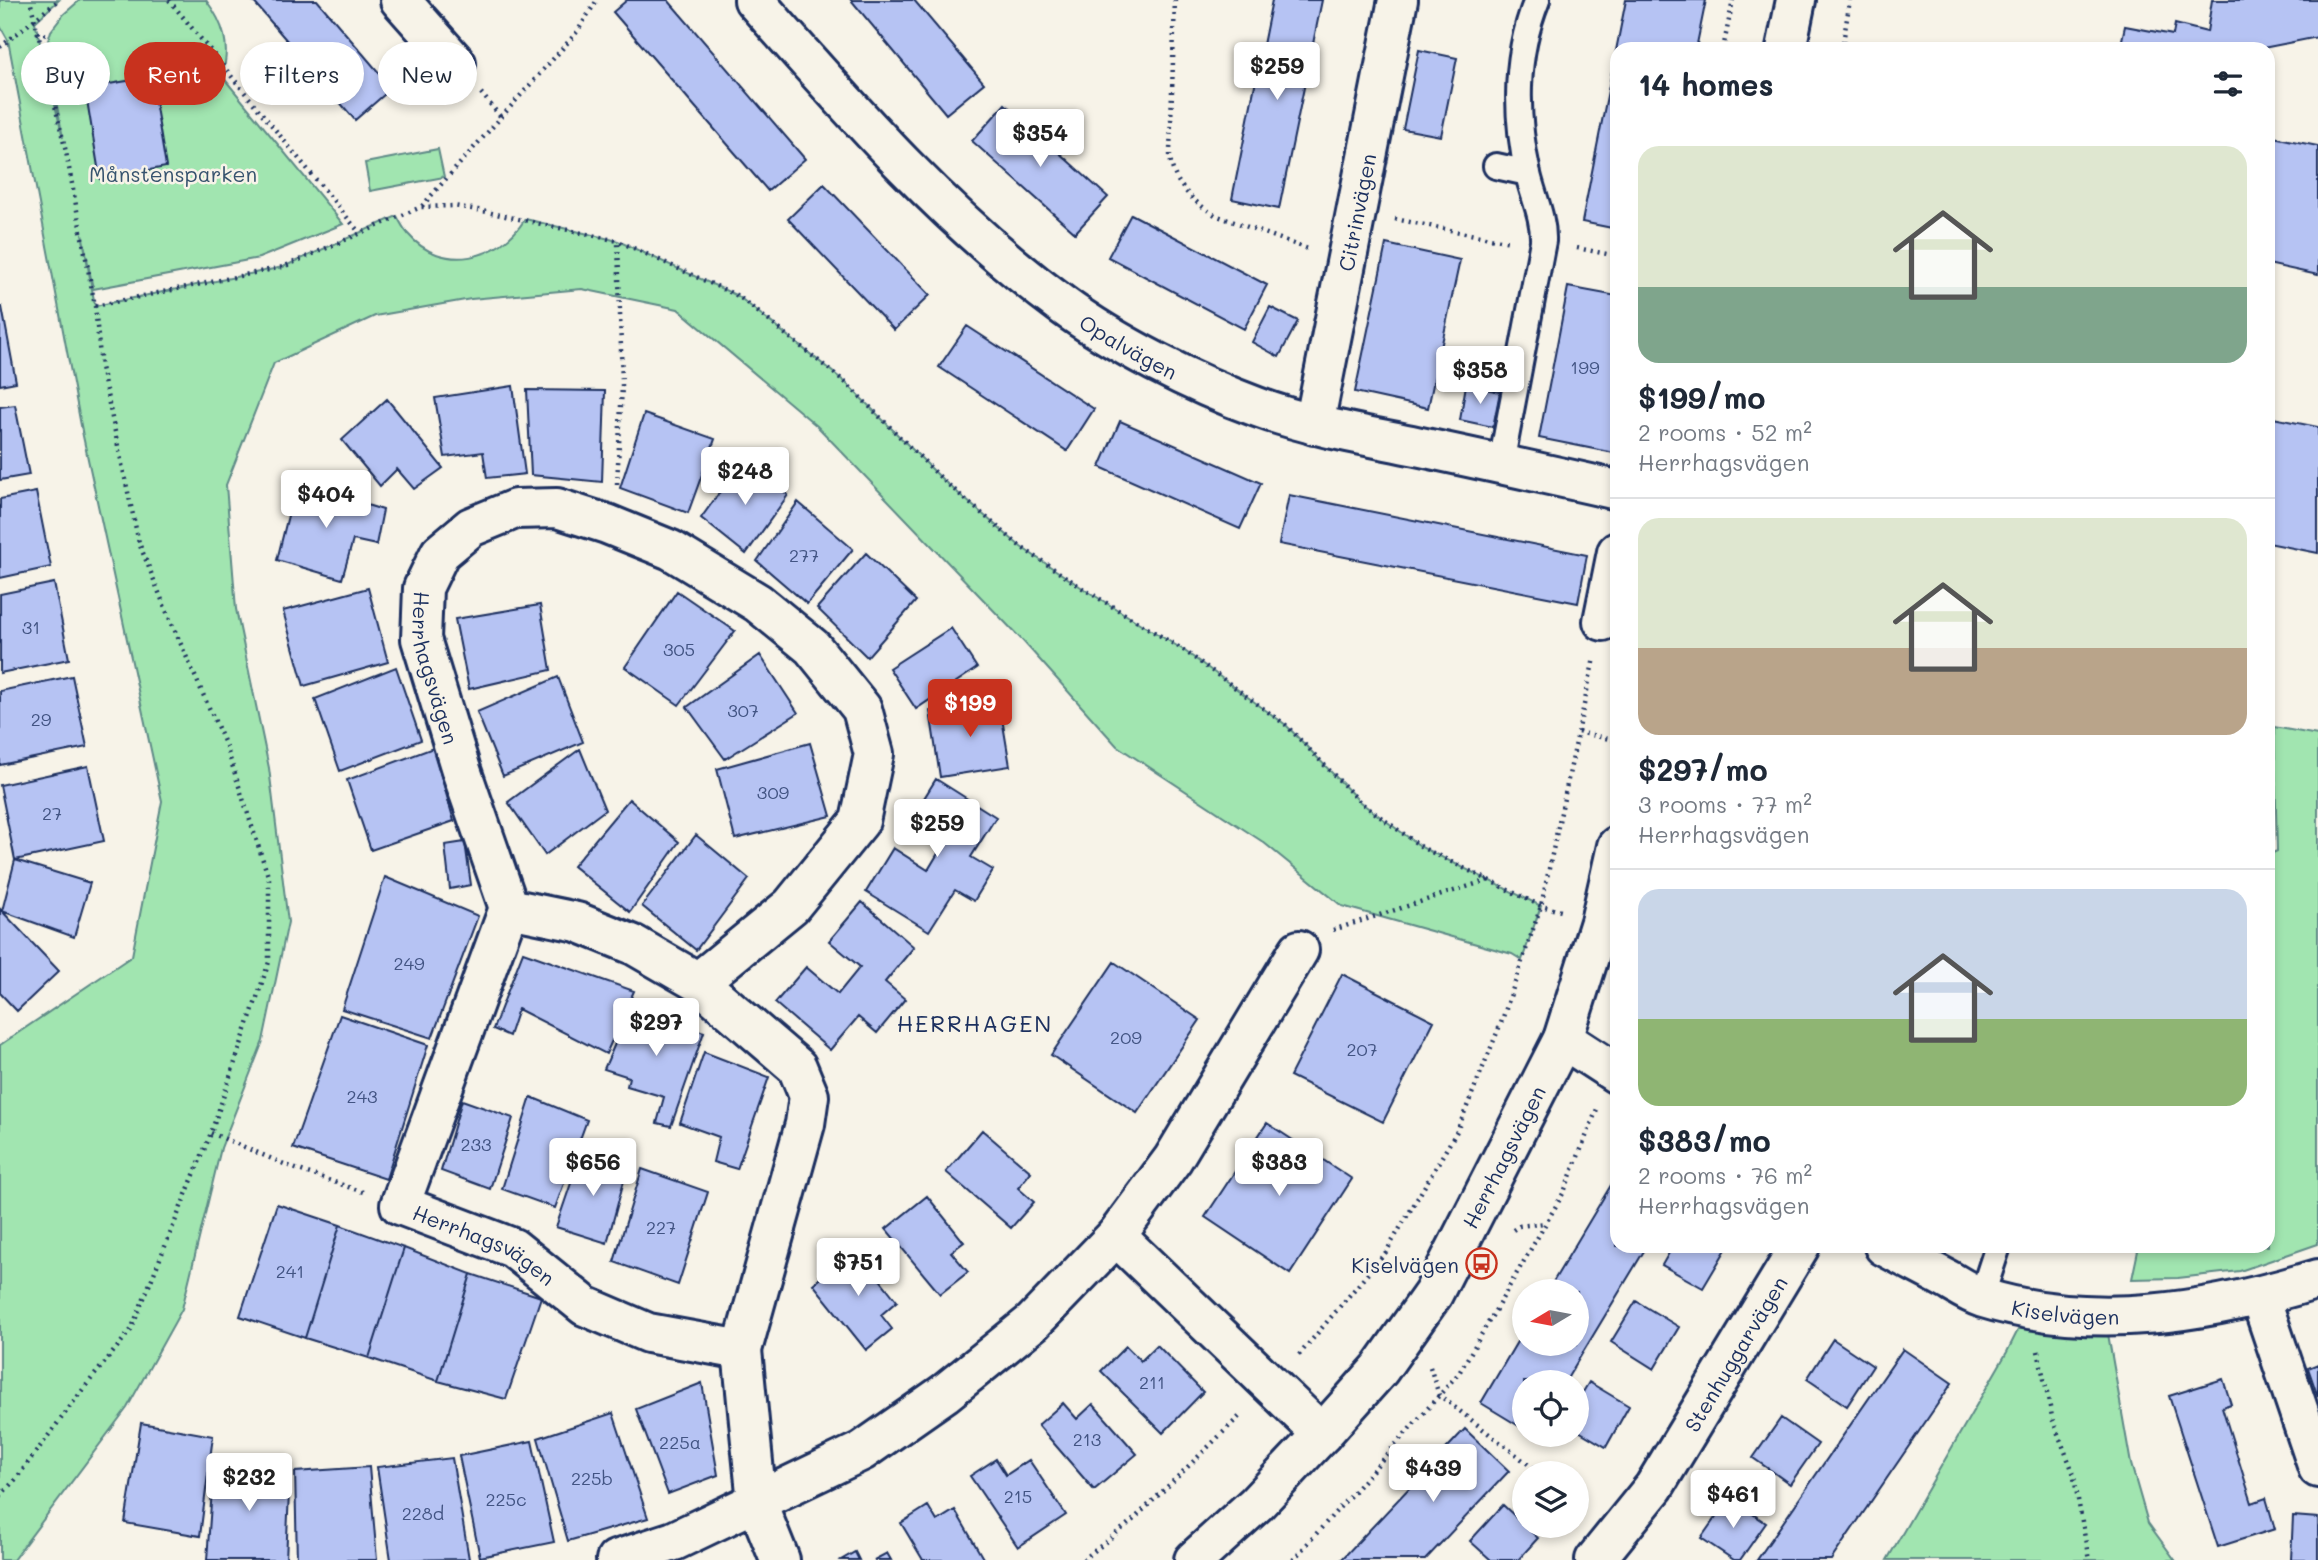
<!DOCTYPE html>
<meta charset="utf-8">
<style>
:root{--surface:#fff;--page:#f2f2f3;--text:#1f2937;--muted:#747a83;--line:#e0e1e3;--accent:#c8321e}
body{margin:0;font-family:Mali,sans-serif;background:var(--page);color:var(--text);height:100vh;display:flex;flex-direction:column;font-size:26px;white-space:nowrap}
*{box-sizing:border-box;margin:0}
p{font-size:23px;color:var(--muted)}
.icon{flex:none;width:38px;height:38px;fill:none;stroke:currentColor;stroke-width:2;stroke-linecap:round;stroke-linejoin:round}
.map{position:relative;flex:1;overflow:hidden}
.side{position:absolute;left:1610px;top:42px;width:665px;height:1211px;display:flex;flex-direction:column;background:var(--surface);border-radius:21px;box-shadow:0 4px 10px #0003}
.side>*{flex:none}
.banner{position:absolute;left:21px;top:42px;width:665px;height:63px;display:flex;gap:14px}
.needle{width:46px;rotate:260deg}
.tools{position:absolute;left:1512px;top:1279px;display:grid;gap:14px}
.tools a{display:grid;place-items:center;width:77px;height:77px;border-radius:50%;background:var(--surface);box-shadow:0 4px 10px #0003;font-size:35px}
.price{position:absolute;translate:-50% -60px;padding:0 16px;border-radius:7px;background:#fff;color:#222;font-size:23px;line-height:46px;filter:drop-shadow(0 2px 4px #0008)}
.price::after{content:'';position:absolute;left:50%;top:42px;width:21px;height:16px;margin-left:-10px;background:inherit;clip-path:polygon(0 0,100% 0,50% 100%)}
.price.selected{background:var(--accent);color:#fff}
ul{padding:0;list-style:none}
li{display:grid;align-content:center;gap:14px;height:371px;padding:0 28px}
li+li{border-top:2px solid var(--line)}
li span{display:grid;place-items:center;height:217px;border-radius:21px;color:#555}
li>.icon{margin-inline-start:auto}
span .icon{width:126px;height:126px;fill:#fffc;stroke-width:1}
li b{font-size:30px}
h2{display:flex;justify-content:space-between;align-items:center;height:84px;padding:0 28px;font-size:30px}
.tag{padding:0 24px;border-radius:32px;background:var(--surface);box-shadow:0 4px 10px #0003;font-size:24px;line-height:63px}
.tag.selected{background:var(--accent);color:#fff}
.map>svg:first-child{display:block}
.green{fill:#a1e5b0;stroke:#5e8a87;stroke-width:2}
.building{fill:#b6c3f3;stroke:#1b2f5e;stroke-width:2}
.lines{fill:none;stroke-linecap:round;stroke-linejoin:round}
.lane-casing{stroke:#1b2f5e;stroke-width:30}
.street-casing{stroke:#1b2f5e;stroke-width:44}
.path{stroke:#1b2f5e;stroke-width:4.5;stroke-dasharray:2 5;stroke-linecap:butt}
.lane{stroke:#f7f3e8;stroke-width:24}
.street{stroke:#f7f3e8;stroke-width:38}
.labels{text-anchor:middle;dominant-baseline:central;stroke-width:5;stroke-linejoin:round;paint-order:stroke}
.number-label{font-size:18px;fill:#425483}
.park-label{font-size:21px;fill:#36536e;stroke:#f7f3e8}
.street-label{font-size:21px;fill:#1b2f5e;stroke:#f7f3e8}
.poi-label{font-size:21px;fill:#1b2f5e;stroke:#f7f3e8;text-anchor:end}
.neighbourhood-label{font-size:23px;letter-spacing:2px;fill:#1b2f5e;stroke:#f7f3e8}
</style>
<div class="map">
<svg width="2318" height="1560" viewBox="0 0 2318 1560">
<rect width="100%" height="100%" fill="#f7f3e8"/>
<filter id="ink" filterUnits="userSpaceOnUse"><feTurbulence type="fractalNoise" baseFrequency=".0143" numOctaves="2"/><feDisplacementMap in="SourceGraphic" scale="14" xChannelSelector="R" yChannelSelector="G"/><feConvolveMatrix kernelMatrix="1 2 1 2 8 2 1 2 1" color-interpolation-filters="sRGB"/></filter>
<g filter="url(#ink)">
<path class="green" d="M0,0H59L35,22L63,138L46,47L51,31L64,14L80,0H206C224,24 231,46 222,76L343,224L259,258L93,289L82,233L95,306L283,267L397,216C400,222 404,229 408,234C442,274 500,260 525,219L618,241L738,296L845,382L944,481L1021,547L1087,591L1182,649L1286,725L1360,802L1423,848L1541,906L1522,960L1512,954L1342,906L1263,842L1117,746L1022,640L817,426L678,309L582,289L471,299L375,316L274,363L226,485L236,609L269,768L288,922L263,1041L221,1148L182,1309L127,1408L13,1560H0V1045L132,956L162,801L83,436L8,40L0,26Z
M438,149L444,177L370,191L365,163Z
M2274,727L2318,735V1244L2240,1271L2178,1278L2132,1279L2139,1246H2268V855L2277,851Z
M2029,1308L2105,1317L2131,1464L2148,1523L2175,1560H1887L2007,1352Z"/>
<path class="building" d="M252,0H317L392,88L355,120Z
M627,0H668L805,159L768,191L613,12Z
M851,0H914L984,83L946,114Z
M1272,0H1322L1279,209L1232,199Z
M1626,0H1706L1696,49H1617V229L1582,222Z
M2212,0H2318V37L2258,49H2120L2125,26L2173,35L2175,24L2207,32Z
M1419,50L1457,58L1441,136L1403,129Z
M151,77L166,167L100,179L85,88Z
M1005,104L1108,197L1075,233L972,141Z
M2268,136L2318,146V275L2268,264Z
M824,184L930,295L894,330L788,219Z
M1131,214L1267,285L1244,329L1108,257Z
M1386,244L1460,260L1428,408L1355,392Z
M1568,287L1617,296V438L1614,453L1539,438Z
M2,307L16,382L0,385V308Z
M1270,307L1298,321L1279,357L1252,342Z
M967,326L1094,409L1067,451L939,367Z
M1466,385L1500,392L1493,427L1460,420Z
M513,386L525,474L487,478L483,452L445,457L435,398Z
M527,390L605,391L602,482L531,475Z
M387,399L443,468L414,489L397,469L380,486L342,440Z
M15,405L29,475L0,480V407Z
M644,414L715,439L688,513L620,488Z
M2268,417L2318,427V553L2268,543Z
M1120,421L1261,483L1240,529L1100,467Z
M743,460L788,495L746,554L701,518Z
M296,483L383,510L376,545L353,540L342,579L277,560Z
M36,492L51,567L0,578V499Z
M1289,495L1587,555L1578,603L1279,544Z
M798,502L853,549L807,604L757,561Z
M866,553L916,601L867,657L817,608Z
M54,583L69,659L0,673V594Z
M368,588L388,662L304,686L283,611Z
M677,591L735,631L679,705L625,667Z
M540,605L551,670L469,689L455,619Z
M951,628L977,668L916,709L889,668Z
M760,655L798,713L725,759L687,707Z
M396,667L421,740L340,771L315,699Z
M72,676L87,747L0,765V691Z
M558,677L583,742L503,776L477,712Z
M999,700L1010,766L940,777L930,711Z
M810,743L831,816L735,839L717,769Z
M433,748L454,821L371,850L347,780Z
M580,749L605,810L545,855L508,802Z
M88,766L104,841L15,860L0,785Z
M936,779L996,817L971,857L993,870L974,901L955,890L929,931L866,892L893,848L928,870L943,845L908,824Z
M629,799L679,842L630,912L573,866Z
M696,835L749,879L696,950L642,906Z
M465,842L471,885L450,889L445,845Z
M15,860L90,883L74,937L2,911Z
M385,877L478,916L432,1038L342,1009Z
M862,902L914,947L885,982L905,999L877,1033L858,1017L830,1050L775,1003L806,967L838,994L860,967L829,941Z
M0,909L59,971L17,1011L0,993Z
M523,952L634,991L606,1054L518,1009L509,1036L493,1029Z
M1114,962L1200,1020L1137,1113L1051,1055Z
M1342,974L1434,1021L1383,1122L1290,1076Z
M630,1009L704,1032L671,1126L657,1123L664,1097L627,1086L629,1077L604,1069Z
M340,1015L428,1045L386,1179L293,1148Z
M704,1052L769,1077L737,1169L713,1162L719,1137L680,1123Z
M531,1097L587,1120L555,1208L502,1189Z
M462,1100L513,1118L490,1189L441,1171Z
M1267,1123L1352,1179L1290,1274L1205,1217Z
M982,1130L1031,1172L1018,1188L1034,1202L1011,1228L946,1172Z
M581,1154L628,1166L607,1243L556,1227Z
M642,1169L708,1192L678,1285L614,1262Z
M1617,1175V1246H1647L1565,1382H1524V1429L1481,1403L1524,1330V1344H1577V1292H1547Z
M927,1196L964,1242L951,1252L968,1272L940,1294L886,1229Z
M277,1204L340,1225L305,1338L240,1316Z
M340,1225L404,1248L369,1358L305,1338Z
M1673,1246H1728L1703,1288L1662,1265Z
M404,1248L471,1274L438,1381L369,1358Z
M856,1249L897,1301L881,1315L892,1329L866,1350L813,1284Z
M471,1274L541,1297L506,1399L438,1381Z
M1636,1301L1679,1327L1654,1369L1611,1342Z
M1833,1339L1873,1366L1847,1406L1807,1379Z
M1157,1345L1203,1392L1163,1433L1101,1371L1126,1346L1141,1361Z
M1903,1349L1952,1383L1831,1560H1757Z
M2318,1364V1397L2308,1368Z
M2223,1379L2231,1404L2222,1407L2252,1503L2266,1498L2275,1529L2218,1547L2169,1396Z
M1589,1382L1629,1406L1606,1447L1577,1430V1402Z
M702,1383L718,1475L668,1494L636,1409Z
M1063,1403L1077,1419L1093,1404L1137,1454L1094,1490L1038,1425Z
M613,1413L648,1518L568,1541L538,1438Z
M1781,1418L1818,1444L1790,1484L1753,1458Z
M141,1423L213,1436L200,1536L125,1523Z
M1465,1429L1509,1471L1425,1560H1341Z
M532,1441L554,1542L480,1557L459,1456Z
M452,1458L469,1559L391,1560L377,1467Z
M996,1459L1006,1475L1029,1460L1066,1515L1018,1547L970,1476Z
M214,1461L290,1469L286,1560H207Z
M369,1467L377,1560H297L295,1472Z
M1729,1498L1766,1523L1740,1560H1734L1701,1538Z
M1503,1505L1538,1538L1518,1560H1491L1470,1541Z
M928,1506L937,1521L955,1510L984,1560H923L901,1523Z
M2293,1516L2318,1518V1560H2291Z
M855,1552L859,1560H841Z
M887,1553L891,1560H874Z"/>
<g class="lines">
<defs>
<path id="lane" d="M1496,166L1528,173
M1501,464L1543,241C1544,218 1533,196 1528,174C1515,115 1514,57 1537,0
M1981,1298L1998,1246"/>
<g id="street">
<path d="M400,0L456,63"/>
<path id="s1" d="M754,0C849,108 944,218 1061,304C1115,344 1194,384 1257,407C1308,426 1363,435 1416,446C1483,460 1550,475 1617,490"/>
<path d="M1786,49L1796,0"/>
<path id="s2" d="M1314,425L1398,0"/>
<path d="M1603,621L1617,552"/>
<path id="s3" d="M509,908L400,1205L513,1248L585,1306L648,1333L742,1350"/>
<path id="s4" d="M698,982L791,906L860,821L874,754L862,709L812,647L758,603L671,550L607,524L557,508L515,509L471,527L440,553L423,588L421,639L461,770L509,908L577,922L634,945L698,982L797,1067L809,1096L805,1124L742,1350L757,1503L780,1560"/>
<path d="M1563,1039L1617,1074"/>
<path d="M1116,1236L1322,1434"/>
<path id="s5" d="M1884,1246C1906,1258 1928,1269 1950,1281C1960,1287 1971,1294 1983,1298C2093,1332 2211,1312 2318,1279"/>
<path d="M2260,1297L2318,1468"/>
<path d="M616,1560L674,1541L862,1451L945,1393L1033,1322L1116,1236L1173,1159L1299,950"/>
<path id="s6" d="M1194,1560L1256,1504L1322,1434L1380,1369L1433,1294L1563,1039L1600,922L1617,846"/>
<path id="s7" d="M1595,1560L1654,1487L1800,1246"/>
</g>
</defs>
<use href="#lane" class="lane-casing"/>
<use href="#street" class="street-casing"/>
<path class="path" d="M169,0L359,232
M1175,0L1170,152C1170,181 1192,201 1215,215L1308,249
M37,33L49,35
M0,47L59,0
M1723,49L1733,0
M1842,49L1850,0
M481,93L500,116
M422,206L577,32L597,0
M1395,219L1510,242
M1577,248L1617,256
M95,306L283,267L421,207L454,206L478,210L618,241L738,296L845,382L944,481L1021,547L1087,591L1182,649L1286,725L1360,802L1423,848L1541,906L1561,911
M617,484L622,386L618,241
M1578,732L1614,740
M1333,930L1488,880
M211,1133L296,1169L363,1192
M1513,1230L1519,1226L1545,1223
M2038,1351L2053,1421L2073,1472L2089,1560
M1299,1355L1386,1252L1457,1131L1501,1023L1541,906L1594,658
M1430,1367L1439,1395L1541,1474
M0,1496L15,1480L84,1388L131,1330L211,1133L269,962V879L226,746L168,615L139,543L101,367L95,306L66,152L30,0
M1577,1501L1586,1508
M1083,1560L1133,1520L1242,1414
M1293,1560L1459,1373L1564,1192L1597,1109"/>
<use href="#lane" class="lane"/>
<use href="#street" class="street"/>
</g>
</g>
<defs>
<symbol id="bus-ring" viewBox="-11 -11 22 22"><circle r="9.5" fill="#f7f3e8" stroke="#c8321e" stroke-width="1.5"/><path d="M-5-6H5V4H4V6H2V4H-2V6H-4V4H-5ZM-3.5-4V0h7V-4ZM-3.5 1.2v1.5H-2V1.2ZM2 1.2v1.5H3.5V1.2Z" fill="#c8321e"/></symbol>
</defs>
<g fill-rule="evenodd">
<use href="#bus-ring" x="1464" y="1246" width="35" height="35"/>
</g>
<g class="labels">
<g class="number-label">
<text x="1585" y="367">199</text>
<text x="804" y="555">277</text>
<text x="31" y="627">31</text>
<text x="679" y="649">305</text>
<text x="743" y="710">307</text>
<text x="41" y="719">29</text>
<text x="773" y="792">309</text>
<text x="52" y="813">27</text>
<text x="409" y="963">249</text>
<text x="1126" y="1037">209</text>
<text x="1362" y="1049">207</text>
<text x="362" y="1096">243</text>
<text x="476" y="1144">233</text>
<text x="661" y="1227">227</text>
<text x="290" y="1271">241</text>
<text x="1152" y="1382">211</text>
<text x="1087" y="1439">213</text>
<text x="680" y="1442">225a</text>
<text x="592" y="1478">225b</text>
<text x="1018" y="1496">215</text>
<text x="506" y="1499">225c</text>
<text x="423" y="1513">228d</text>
</g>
<g class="park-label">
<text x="173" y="173">Månstensparken</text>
</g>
<g class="street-label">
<text stroke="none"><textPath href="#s2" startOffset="217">Citrinvägen</textPath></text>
<text stroke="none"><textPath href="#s1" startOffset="513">Opalvägen</textPath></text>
<text stroke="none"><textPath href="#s4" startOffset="968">Herrhagsvägen</textPath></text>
<text stroke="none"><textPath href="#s6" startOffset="513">Herrhagsvägen</textPath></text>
<text stroke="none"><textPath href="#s3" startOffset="410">Herrhagsvägen</textPath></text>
<text stroke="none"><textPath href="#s5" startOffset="196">Kiselvägen</textPath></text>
<text stroke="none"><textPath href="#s7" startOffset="250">Stenhuggarvägen</textPath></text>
</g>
<g class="poi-label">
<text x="1459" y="1264">Kiselvägen</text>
</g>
<g class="neighbourhood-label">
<text x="975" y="1023">HERRHAGEN</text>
</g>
</g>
</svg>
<div class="tools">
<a><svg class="needle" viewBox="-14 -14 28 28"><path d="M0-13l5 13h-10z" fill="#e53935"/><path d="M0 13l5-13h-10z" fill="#747a83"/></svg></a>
<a><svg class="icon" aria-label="locate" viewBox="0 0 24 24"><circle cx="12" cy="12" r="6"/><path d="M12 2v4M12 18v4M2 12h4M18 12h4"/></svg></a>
<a><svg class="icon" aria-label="layers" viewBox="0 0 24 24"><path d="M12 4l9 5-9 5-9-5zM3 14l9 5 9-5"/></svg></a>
</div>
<b class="price" style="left:1277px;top:102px">$259</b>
<b class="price" style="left:1040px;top:169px">$354</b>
<b class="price" style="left:1480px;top:406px">$358</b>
<b class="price" style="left:745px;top:507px">$248</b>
<b class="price" style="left:326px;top:530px">$404</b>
<b class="price selected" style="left:970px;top:739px">$199</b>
<b class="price" style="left:937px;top:859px">$259</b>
<b class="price" style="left:656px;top:1058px">$297</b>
<b class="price" style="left:593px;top:1198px">$656</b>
<b class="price" style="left:1279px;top:1198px">$383</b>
<b class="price" style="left:858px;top:1298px">$751</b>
<b class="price" style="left:1433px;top:1504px">$439</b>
<b class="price" style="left:249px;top:1513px">$232</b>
<b class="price" style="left:1733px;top:1530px">$461</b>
<div class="banner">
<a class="tag">Buy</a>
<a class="tag selected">Rent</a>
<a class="tag">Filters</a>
<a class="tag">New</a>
</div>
<section class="side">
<h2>14 homes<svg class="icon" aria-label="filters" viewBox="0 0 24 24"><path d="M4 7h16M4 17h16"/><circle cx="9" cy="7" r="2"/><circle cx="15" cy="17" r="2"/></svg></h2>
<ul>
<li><span style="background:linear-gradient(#dfe7d0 65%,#7fa58c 0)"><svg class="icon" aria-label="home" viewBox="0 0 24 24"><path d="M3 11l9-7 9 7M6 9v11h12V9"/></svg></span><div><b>$199/mo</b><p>2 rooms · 52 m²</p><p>Herrhagsvägen</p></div></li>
<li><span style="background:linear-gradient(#dfe7d0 60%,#b9a48a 0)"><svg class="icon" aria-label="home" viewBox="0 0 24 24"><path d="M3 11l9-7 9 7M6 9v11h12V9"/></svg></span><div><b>$297/mo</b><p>3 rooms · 77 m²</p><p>Herrhagsvägen</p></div></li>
<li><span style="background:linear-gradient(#c9d6e8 60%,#8fb573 0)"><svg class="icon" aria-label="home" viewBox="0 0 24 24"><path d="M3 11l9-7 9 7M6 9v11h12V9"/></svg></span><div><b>$383/mo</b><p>2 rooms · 76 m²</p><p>Herrhagsvägen</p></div></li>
</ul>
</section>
</div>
